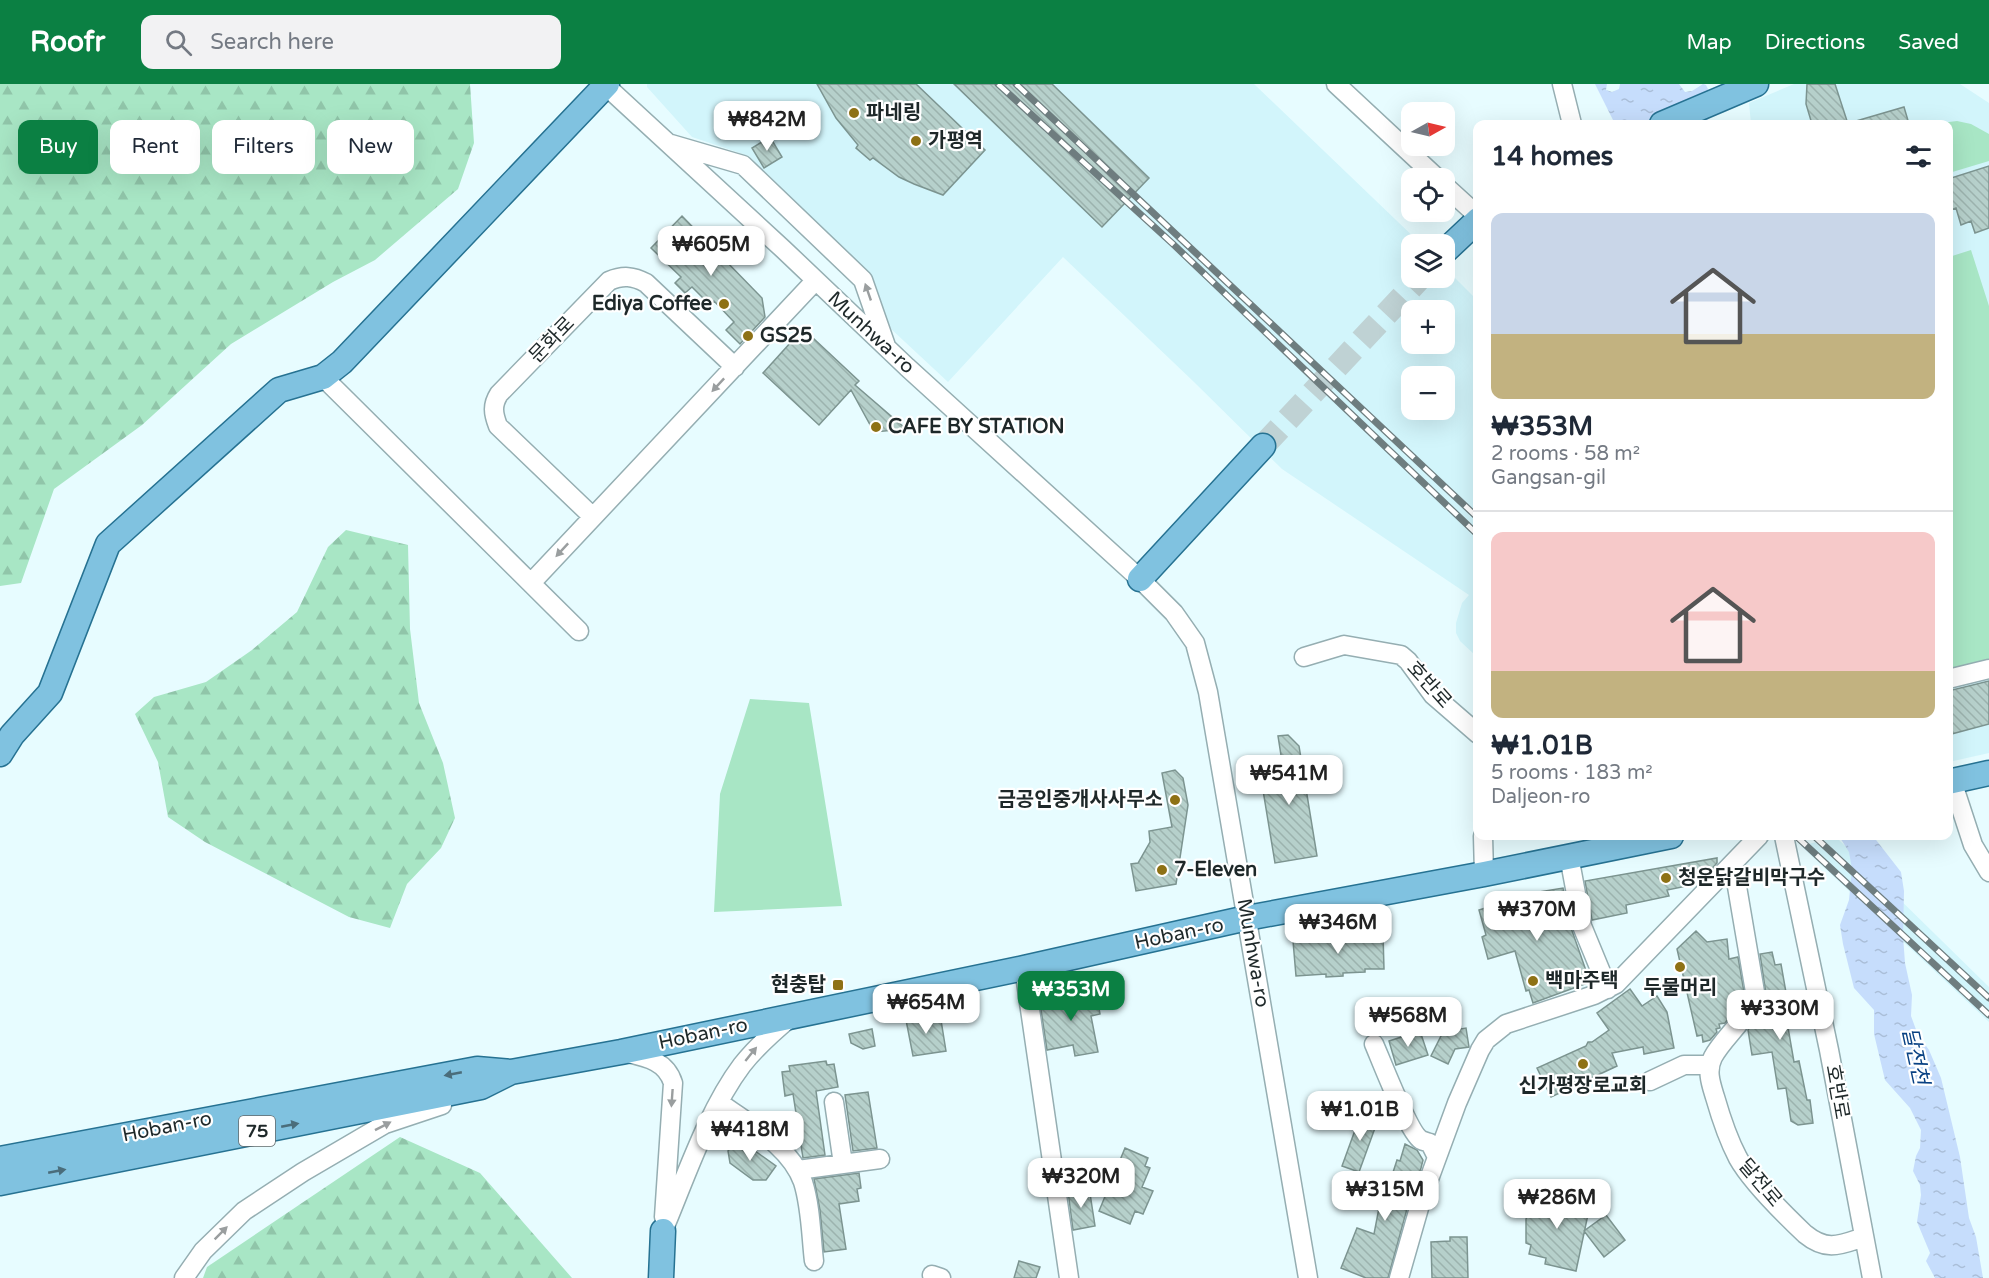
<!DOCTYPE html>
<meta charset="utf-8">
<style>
:root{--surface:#fff;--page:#f2f2f3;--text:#1f2937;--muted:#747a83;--line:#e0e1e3;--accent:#0b8043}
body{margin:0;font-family:"Varela Round","Noto Sans KR",sans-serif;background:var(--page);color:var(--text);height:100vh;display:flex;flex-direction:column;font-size:22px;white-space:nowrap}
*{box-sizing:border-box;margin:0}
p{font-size:20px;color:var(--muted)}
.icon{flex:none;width:33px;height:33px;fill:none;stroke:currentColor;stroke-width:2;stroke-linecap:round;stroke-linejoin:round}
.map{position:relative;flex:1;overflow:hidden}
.details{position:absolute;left:1473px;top:36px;width:480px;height:720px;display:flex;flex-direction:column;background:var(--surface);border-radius:12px;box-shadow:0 6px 24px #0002}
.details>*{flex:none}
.banner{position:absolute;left:18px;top:36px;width:570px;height:54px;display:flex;gap:12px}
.needle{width:39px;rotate:82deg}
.tools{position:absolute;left:1401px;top:18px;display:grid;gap:12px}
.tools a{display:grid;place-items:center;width:54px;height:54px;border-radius:12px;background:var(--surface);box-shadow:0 6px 24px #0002;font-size:30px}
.price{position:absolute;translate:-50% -51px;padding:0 14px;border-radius:12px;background:#fff;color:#222;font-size:20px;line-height:39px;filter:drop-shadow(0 2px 3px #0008)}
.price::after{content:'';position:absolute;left:50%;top:36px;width:18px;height:14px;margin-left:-9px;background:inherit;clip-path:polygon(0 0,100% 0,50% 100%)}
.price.on{background:var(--accent);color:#fff}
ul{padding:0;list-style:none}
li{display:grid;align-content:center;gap:12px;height:318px;padding:0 18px}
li+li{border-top:2px solid var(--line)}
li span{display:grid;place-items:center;height:186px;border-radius:12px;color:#555}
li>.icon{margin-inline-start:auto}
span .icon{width:108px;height:108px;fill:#fffc;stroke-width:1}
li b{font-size:26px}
h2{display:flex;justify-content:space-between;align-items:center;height:72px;padding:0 18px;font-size:26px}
.tag{padding:0 21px;border-radius:12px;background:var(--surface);box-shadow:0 6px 24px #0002;font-size:21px;line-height:54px}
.tag.on{background:var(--accent);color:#fff}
header{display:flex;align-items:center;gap:36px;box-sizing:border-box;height:84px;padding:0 30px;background:var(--accent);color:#fff}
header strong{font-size:28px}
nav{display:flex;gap:33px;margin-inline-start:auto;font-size:21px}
.search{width:420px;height:54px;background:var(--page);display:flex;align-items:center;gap:15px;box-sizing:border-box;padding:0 21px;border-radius:12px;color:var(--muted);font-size:22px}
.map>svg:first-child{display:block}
.built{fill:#d2f5fb;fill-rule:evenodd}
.forest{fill:url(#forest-firs)}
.garden{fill:#a8e6c5}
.water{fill:url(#water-ripples)}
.building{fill:url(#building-back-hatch);stroke:#7c9490;stroke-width:1.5}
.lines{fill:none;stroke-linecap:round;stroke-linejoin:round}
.major-tunnel{stroke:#bfd2d4;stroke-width:24;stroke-dasharray:24 12;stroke-linecap:butt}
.minor-casing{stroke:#95aeb2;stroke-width:21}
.major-casing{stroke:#267292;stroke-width:27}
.minor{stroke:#fff;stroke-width:18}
.major{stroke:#80c2e0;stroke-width:24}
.rail-casing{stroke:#6e7d7f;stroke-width:7}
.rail{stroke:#fff;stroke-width:4.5;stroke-dasharray:14;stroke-linecap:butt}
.oneway{fill:#9a9e9f}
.oneway2{fill:#4a6d7b}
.poi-dot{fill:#8e7115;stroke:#fff;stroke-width:2}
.labels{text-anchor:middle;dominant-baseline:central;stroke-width:4.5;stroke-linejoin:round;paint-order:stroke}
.shield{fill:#fff;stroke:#626869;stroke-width:1.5}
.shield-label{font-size:18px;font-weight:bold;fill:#1e2829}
.poi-label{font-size:20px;font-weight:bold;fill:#1e2829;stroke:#fff;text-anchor:start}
.street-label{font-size:20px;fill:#1e2829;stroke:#fff}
.water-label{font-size:21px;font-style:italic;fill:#084183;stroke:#fff}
</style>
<header>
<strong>Roofr</strong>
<div class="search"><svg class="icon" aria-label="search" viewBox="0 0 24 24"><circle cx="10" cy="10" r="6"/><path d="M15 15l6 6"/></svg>Search here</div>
<nav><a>Map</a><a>Directions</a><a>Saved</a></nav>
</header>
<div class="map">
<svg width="1989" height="1194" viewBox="0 0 1989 1194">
<defs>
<pattern id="forest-firs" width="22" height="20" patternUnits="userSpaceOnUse" patternTransform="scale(1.5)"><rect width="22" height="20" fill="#a8e6c5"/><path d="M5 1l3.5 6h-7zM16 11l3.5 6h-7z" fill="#90c5a9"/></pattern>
<pattern id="water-ripples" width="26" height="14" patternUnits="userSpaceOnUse" patternTransform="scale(1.5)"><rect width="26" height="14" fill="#c6ddfc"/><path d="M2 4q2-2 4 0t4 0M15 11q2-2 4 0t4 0" fill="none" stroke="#aabed8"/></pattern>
<pattern id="building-back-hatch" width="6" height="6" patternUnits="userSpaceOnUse" patternTransform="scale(1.5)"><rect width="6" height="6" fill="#b6d0cb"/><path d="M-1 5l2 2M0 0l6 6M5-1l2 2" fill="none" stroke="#9cb3ae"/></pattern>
</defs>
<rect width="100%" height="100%" fill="#e7fcff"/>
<path class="built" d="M647,0H1254L1421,160H1412V194H1444L1445,184L1477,216V573L1460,557L1456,549V539L1462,519L1469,511L1282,385L1194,298L1063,173L948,298L890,244L873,194L749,72L692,53L647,3ZM1412,226H1444V260H1412ZM1412,292H1444V326H1412Z
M1794,0H1960L1989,19V669L1949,678L1948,40H1751L1749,19Z
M1836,753L1989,903V938L1801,762Z"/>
<path class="forest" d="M0,0H470L474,59L458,105L375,176L333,198L231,260L142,341L54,405L21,499L0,502Z
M346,446L408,461L410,545L419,619L443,679L455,734L441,764L407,800L390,844L349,833L205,758L168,733L158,678L135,630L154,613L206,598L252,566L297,528L328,463Z
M400,1053L480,1089L572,1194H203L207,1183Z"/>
<path class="garden" d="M1957,37L1971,40L1989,50V77L1949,89L1948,40H1933Z
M1971,166L1989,222V580L1949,592V173Z
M750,615L809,619L842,822L714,828L720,710Z"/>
<path class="water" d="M1595,0H1607L1606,6L1612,8L1619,5L1620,0H1679L1685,8L1692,7L1703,0L1706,1L1709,7L1708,40H1615Z
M1839,752H1873L1901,788L1904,807L1903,852L1905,879L1912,911L1911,932L1918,951L1929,966L1941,994L1960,1073L1969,1134L1976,1153L1983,1194H1935L1926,1177L1930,1169L1917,1138L1921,1111L1920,1101L1913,1087L1916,1072L1920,1064L1921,1046L1910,1024L1885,996L1874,950V926L1854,904L1843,860L1840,841L1849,816L1852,785L1849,768Z"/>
<path class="building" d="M817,0H916L985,66L943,111L914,100L899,93L873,74L870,76L856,64L858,61L836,34Z
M954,0H1052L1149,94L1102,143Z
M1807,0H1835L1848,40H1812L1806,20Z
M1904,23L1909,40H1857L1856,37Z
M770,53L782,73L764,84L752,64Z
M1989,82V144L1975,149L1971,137L1961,141L1956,124L1948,127V95Z
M682,132L762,214L765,233L740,260L726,246L734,238L714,217L710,221L692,203L685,209L675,199L681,193L651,164Z
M813,254L859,297L855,301L906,345L874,348L851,306L819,341L763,289L792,257Z
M1989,597V640L1948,651V607Z
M1288,651L1299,662L1317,772L1275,779L1260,688L1283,684L1278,652Z
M1175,686L1183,694L1188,721L1176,800L1136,807L1131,780L1138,779L1150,758L1149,747L1172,743L1162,689Z
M1717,774V779L1705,792L1685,795L1687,802L1667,806L1669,812L1626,821L1627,829L1592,836L1585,797Z
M1563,804L1570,841L1590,898L1533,919L1529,906L1526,907L1515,867L1488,875L1482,853L1486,851L1479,826L1533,809Z
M1696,847L1707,858L1727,855L1729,875L1738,873L1744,908L1739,919L1729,934L1725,939L1719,940L1720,944L1716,945L1717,948L1710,956L1703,958L1702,951L1697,952L1677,865Z
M1383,850L1384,885H1365V888L1343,889V892L1326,893V890L1296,892L1293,857H1300L1299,854Z
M1772,868L1775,881L1781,880L1790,931L1786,932L1794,978L1799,977L1807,1016H1810L1813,1039L1798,1041L1791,1037L1786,1004L1778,1005L1772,968L1752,971L1748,946L1759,930L1766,910L1760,870Z
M1082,904L1083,910L1096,908L1100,930L1091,932L1098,968L1075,972L1073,961L1047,966L1040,919L1068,913L1067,907Z
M1630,905L1642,922L1657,912L1667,928L1674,964L1644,970L1643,963L1612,969L1617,982L1551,1013L1537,984L1586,962L1588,958H1592L1609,946L1597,929Z
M940,930L946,967L913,972L906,936Z
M1466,944L1469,963L1455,965L1448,980L1431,972L1443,948Z
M872,945L875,962L863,965L851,959L849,950Z
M1420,947L1428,971L1396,981L1389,957Z
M826,977L827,981L834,980L838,1003L816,1007L825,1071L803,1074L793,1010L785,1012L782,988L790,987L789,982Z
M868,1008L877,1064L853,1067L845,1011Z
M1362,1027L1379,1033L1359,1088L1342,1082Z
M737,1054L776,1082L766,1096H753L730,1079L728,1067Z
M1405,1060L1417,1066L1423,1076L1421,1084L1410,1114L1388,1194H1366L1341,1184L1357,1144L1374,1150L1379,1124L1376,1122L1379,1109L1386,1110L1397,1076L1400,1077Z
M1125,1064L1148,1074L1145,1082L1150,1084L1142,1103L1153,1107L1143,1130L1135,1127L1130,1140L1099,1127Z
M859,1089L861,1104L857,1105L859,1117L839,1120L846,1165L824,1168L820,1126L814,1095Z
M1089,1103L1095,1142L1073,1146L1068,1107Z
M1555,1110L1575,1112L1574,1118L1590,1121L1576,1187L1545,1180L1546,1174L1529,1170L1531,1161L1526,1159V1135L1533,1122L1543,1115Z
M1606,1131L1625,1156L1604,1173L1584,1147Z
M1450,1153H1467L1468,1194H1432L1431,1158L1450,1157Z
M1019,1177L1040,1183L1036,1194H1014Z"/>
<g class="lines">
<path class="major-tunnel" d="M1263,362L1420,194"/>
<defs>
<path id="minor" d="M1336,0L1437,94
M1562,0L1572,40
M606,2L783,165L907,283L1140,495L1174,529L1195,559L1208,608L1308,1194
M671,60L743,81L863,196L886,262
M1444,101L1478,132
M323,293L579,547
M593,433L498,342C493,329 492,321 499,310L609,197C623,191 633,192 646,199L735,283
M531,499L815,197
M1304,573L1344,561L1401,571L1408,577L1433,611L1478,650
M1948,595L1989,585
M1952,697L1973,761L1989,788
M1483,752L1484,790
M1784,752L1829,966L1872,1194
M1569,772L1582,842L1608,905
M1733,779L1755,908C1753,931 1724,952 1713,973C1706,987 1711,1000 1715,1013C1721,1034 1728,1055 1738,1074C1752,1099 1784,1130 1805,1150C1827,1168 1840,1161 1864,1153
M1024,884L1069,1194
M1374,960C1381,976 1409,1049 1421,1056C1423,1057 1427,1058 1430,1059L1437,1073
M623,968C645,973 666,976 673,999L664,1133
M1650,997L1684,981H1710
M834,1018L843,1080
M720,1019C750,1041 790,1062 803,1098C811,1123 811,1152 814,1177
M798,1086L880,1075
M663,1147C685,1095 708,1026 742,981C756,963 773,948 791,933
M932,1191L941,1194
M184,1194L203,1167L244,1127L303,1088L385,1040L442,1021
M1399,1194L1421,1117L1457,1019L1480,966L1486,956L1506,940L1594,911L1616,900L1759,752"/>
<path id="major" d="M1662,40L1756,0
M1444,168L1478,136
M1140,495L1263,362
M0,670L12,651L50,609L108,460L279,306L323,293L342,278L607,0
M1948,698L1989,689
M0,1075L477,985L511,988
M0,1099L481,1003L511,988L621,968L1024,884L1247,834L1484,790L1671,752
M661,1194L663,1147"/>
</defs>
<use href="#minor" class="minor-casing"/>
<use href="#major" class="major-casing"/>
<use href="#minor" class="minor"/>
<use href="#major" class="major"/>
<defs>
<path id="rail" d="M998,0L1173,160L1478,451
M1016,0L1478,434
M1796,752L1989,931
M1814,752L1989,914"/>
</defs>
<use href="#rail" class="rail-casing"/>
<use href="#rail" class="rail"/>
</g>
<defs><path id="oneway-solid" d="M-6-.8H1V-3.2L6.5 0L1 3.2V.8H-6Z" transform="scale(1.5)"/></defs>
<g class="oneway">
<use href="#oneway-solid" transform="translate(868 208) rotate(-109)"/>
<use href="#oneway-solid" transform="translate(718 301) rotate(133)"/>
<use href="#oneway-solid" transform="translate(562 466) rotate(133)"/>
<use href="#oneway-solid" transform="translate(751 970) rotate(-51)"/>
<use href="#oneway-solid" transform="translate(672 1014) rotate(94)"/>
<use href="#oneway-solid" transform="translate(383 1042) rotate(-27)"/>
<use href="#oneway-solid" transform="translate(221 1149) rotate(-45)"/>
</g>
<g class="oneway2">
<use href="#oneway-solid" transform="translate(453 990) rotate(169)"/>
<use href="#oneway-solid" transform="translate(290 1041) rotate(-11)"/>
<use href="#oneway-solid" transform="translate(57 1087) rotate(-11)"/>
</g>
<g class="poi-dot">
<circle cx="854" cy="29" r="6"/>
<circle cx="916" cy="57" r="6"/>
<circle cx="724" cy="220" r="6"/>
<circle cx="748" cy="252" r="6"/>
<circle cx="876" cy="343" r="6"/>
<circle cx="1175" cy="716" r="6"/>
<circle cx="1162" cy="786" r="6"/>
<circle cx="1666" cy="794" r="6"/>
<circle cx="1680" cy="883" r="6"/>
<circle cx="1533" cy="897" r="6"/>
<rect x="832" y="895" width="12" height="12" rx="3"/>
<circle cx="1583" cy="980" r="6"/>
</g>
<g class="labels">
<rect class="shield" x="239" y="1032" width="36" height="30" rx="4.5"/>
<g class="shield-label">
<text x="257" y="1047">75</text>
</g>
<g class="poi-label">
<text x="866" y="29">파네링</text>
<text x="928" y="57">가평역</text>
<text x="712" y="220" text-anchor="end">Ediya Coffee</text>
<text x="760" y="252">GS25</text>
<text x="888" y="343">CAFE BY STATION</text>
<text x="1163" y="716" text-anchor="end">금공인중개사사무소</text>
<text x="1174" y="786">7-Eleven</text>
<text x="1678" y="794">청운닭갈비막구수</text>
<text x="1545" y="897">백마주택</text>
<text x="826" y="901" text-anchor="end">현충탑</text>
<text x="1680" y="904" text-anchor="middle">두물머리</text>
<text x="1583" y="1002" text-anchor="middle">신가평장로교회</text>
</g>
<g class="street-label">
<text transform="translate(871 249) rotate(43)">Munhwa-ro</text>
<text transform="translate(552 256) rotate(-46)">문화로</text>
<text transform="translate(1429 601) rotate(48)">호반로</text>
<text transform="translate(1179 850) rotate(-12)">Hoban-ro</text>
<text transform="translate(1253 869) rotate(80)">Munhwa-ro</text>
<text transform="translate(703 950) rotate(-12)">Hoban-ro</text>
<text transform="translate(1837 1008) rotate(80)">호반로</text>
<text transform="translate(167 1043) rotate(-11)">Hoban-ro</text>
<text transform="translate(1760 1099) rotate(50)">달전로</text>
</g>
<g class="water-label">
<text transform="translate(1915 972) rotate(78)">달전천</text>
</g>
</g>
</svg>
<div class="tools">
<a><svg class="needle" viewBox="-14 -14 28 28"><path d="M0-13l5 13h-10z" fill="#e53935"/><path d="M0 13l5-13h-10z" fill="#747a83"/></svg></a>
<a><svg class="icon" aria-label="locate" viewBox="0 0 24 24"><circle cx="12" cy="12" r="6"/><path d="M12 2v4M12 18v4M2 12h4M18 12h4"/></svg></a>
<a><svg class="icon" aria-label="layers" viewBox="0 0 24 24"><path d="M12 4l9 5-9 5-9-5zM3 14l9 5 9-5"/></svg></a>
<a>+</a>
<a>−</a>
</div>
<b class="price" style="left:767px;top:68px">₩842M</b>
<b class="price" style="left:711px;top:193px">₩605M</b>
<b class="price" style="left:1289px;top:722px">₩541M</b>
<b class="price" style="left:1537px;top:858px">₩370M</b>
<b class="price" style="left:1338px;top:871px">₩346M</b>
<b class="price on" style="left:1071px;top:938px">₩353M</b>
<b class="price" style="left:926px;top:951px">₩654M</b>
<b class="price" style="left:1780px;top:957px">₩330M</b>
<b class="price" style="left:1408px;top:964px">₩568M</b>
<b class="price" style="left:1360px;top:1058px">₩1.01B</b>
<b class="price" style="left:750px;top:1078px">₩418M</b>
<b class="price" style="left:1081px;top:1125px">₩320M</b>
<b class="price" style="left:1385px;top:1138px">₩315M</b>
<b class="price" style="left:1557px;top:1146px">₩286M</b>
<div class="banner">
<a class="tag on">Buy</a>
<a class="tag">Rent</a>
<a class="tag">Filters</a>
<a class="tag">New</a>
</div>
<section class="details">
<h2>14 homes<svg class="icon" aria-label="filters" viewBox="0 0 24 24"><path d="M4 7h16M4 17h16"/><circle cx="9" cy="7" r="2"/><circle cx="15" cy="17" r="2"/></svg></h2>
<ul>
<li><span style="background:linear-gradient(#c9d6e8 65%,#c2b280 0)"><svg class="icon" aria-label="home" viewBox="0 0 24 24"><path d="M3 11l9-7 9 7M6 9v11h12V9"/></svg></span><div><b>₩353M</b><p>2 rooms · 58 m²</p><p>Gangsan-gil</p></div></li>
<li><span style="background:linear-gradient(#f6c9c9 75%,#c2b280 0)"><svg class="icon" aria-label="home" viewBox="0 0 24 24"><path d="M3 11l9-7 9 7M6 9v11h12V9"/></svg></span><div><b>₩1.01B</b><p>5 rooms · 183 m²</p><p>Daljeon-ro</p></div></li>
</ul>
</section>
</div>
